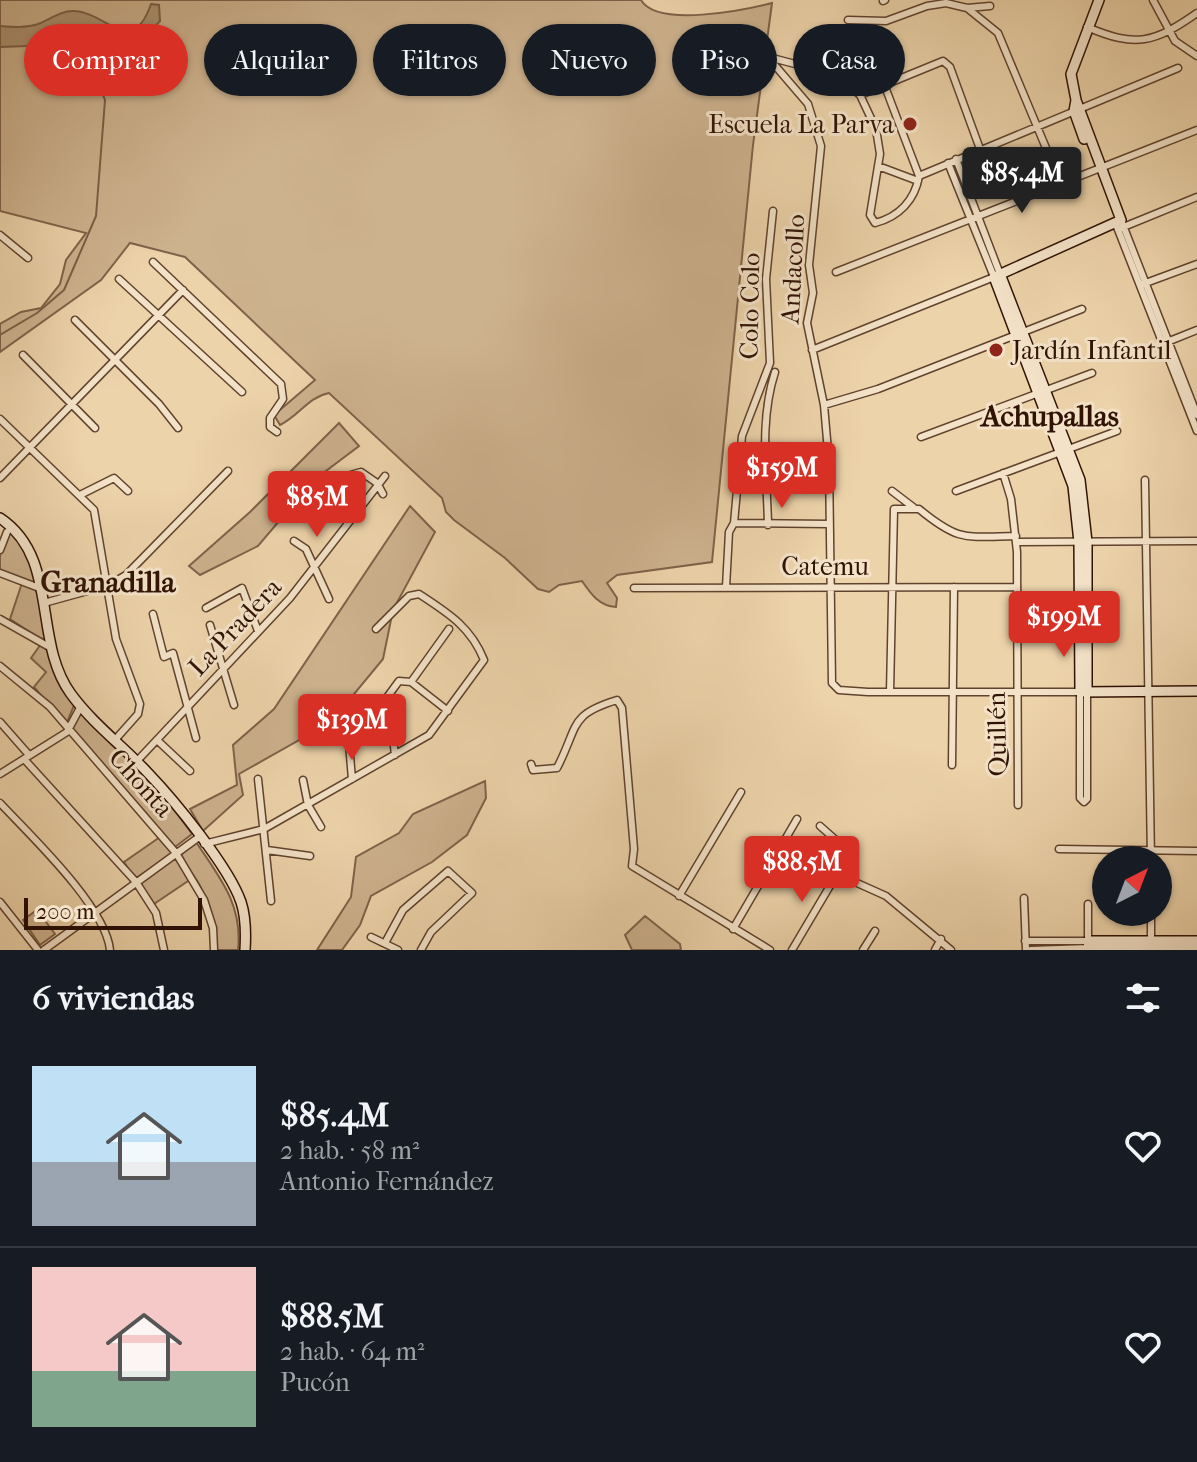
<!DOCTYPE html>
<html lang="es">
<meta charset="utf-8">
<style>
:root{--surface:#171b24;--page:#242831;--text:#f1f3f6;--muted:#9ea1a6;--line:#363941;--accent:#d93025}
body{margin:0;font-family:"IM FELL French Canon",serif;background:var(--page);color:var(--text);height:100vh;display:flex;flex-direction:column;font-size:30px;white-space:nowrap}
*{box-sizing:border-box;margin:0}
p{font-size:26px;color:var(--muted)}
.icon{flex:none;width:44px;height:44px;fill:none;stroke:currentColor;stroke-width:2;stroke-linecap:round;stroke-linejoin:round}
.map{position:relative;height:950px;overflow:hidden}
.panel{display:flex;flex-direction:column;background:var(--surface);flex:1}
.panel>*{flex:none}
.banner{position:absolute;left:24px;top:24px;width:1150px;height:72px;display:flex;gap:16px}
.needle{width:52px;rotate:42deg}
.fabs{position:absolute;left:1092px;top:846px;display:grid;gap:16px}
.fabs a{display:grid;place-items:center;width:80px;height:80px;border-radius:50%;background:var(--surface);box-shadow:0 2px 6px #0004;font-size:40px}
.scale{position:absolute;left:24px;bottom:20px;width:178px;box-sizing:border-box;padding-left:8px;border:4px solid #311305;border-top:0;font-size:22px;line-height:28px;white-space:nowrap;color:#311305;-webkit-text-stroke:6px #f3e2c8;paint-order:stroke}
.price{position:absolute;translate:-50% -68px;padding:0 18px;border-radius:8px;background:var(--accent);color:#fff;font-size:26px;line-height:52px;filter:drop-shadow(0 2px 4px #0008)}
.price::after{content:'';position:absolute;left:50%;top:48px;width:24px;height:18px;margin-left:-12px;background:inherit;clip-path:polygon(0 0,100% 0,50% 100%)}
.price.active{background:#222;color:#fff}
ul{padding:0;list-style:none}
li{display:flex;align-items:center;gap:24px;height:200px;padding:0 32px}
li+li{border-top:2px solid var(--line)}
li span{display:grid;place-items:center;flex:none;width:224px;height:160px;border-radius:0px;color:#555}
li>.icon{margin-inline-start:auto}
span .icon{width:96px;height:96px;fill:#fffc;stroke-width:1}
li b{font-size:34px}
h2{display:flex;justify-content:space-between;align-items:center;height:96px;padding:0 32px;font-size:34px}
.chip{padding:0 28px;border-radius:36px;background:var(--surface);box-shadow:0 2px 6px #0004;font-size:28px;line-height:72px}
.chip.active{background:var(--accent);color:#fff}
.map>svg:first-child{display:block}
.green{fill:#cdb28e;stroke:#7f624a;stroke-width:2}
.water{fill:#ad9272;stroke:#7b5f46;stroke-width:2}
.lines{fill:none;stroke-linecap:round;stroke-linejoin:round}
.stream{stroke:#7b5f46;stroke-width:2}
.street-casing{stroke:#60432e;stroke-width:9}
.secondary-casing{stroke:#311305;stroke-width:12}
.street{stroke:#f3e2c8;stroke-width:6}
.secondary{stroke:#f3e2c8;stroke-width:9}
.poi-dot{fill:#8f2418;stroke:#f3e2c8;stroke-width:3}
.labels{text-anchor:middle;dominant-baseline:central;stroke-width:6;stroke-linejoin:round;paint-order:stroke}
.poi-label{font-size:26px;fill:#311305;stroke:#f3e2c8;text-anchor:end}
.street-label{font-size:26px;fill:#311305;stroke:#f3e2c8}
.quarter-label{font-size:30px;font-weight:bold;fill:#311305;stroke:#f3e2c8}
</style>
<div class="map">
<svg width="1197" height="950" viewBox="0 0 1197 950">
<rect width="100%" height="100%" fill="#edd3aa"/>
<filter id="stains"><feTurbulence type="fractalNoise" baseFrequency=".0025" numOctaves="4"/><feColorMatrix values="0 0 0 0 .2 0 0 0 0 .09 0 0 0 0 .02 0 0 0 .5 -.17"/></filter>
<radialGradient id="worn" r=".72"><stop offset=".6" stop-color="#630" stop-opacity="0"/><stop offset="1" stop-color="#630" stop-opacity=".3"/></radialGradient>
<path class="green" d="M0,0H641C657,28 745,10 772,3L753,145L712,562L617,575L607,583L617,598L616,607C599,606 591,594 582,581L559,585L549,592L538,589L505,558L454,520L446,512L442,498L329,393C308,397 299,416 280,425L274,415L315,380L185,257L130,243L101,280L0,352V324L21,312L41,308L60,284L66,260L86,233L0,211Z
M339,423L359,446L314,480L258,546L200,575L189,566L250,512Z
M410,506L435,532L393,610L383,659L331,722L239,774L243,795L203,831L190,809L237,785L233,745L274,709Z
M8,533H12L24,545L38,586L0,572V556Z
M22,583L38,589L45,642L10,619Z
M41,644L47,649L54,673L75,703L66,725L34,687L46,672L31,658Z
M79,711L161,792L192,834L175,847L69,729Z
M485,781L486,798L467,835L432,862L371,896L360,925L342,950H317L351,897L356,857L399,833L413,814Z
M160,837L173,853L135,879L124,862Z
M196,842C220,878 243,905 238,950H215C214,928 210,906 200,886C194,874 183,865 181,852Z
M175,857L191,879L154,904L139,883Z
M37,910L55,934L40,945L23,920Z
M645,916L680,944L681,950H632L625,935Z"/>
<path class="water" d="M151,4L159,5L160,21L145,38L110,52L66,36L27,46L0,47V26C13,27 26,28 38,24C49,20 62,10 74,11C106,12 132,59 151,4Z"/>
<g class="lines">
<path class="stream" d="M0,335L37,313L64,290L96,216L105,100L97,80L45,40"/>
<defs>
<path id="street" d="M1153,0L1175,41L1197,56
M883,1L885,0
M967,8L998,33L1051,160
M848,20L886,21L927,6L946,3L967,8L990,6
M1087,27C1136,48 1154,43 1197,13
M884,84L919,176
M860,95L943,61L950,67L980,149
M956,159L1000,274
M878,166L918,181
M1121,220L1197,415
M1115,222L1197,431
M1121,228L1197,197
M0,235L28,258
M153,262L281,384L283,399L270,418V427L277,432
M836,272L1197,130
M119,279L242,392
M1143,284L1197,264
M75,320L159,404L178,428
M1167,342L1197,330
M812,350L994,277L948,163
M23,355L95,428
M824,405L878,389L1082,309
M0,419L94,510L116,639L140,704L138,714L114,741
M921,437L1092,373
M1003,473L1011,499L1017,552L1018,805
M0,478L183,290
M1145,480L1151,860
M319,484L361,472L377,483L383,494
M892,491L913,507
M956,491L1117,431
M80,495L114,478L128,491
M734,523L829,524
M768,525C767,473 759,422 775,372
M294,541L306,549L329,599
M1016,542L1197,541
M0,550L7,532
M0,573L42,589
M726,587L729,532L734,523L742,436L770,363L766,279L773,211
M634,588L1015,587
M44,603L109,585L126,575L228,471
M206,608L242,588L258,631
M153,614L164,657L173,653L196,738
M0,619L51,648
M210,625L234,705
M0,666L50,707L176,853L204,900L213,928L214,950
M411,682L449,629
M411,682L448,711
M890,692L894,509H919C959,542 965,537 1016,536
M0,722L29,755
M157,740L190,771
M349,744L352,779
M395,755L388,696L399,681L411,682
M24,759L136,882L156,913L164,950
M137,761L290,598L385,476
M531,764L533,770L557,768C579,726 568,715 617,700L622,708L634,849L632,866L770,950
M952,765L954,587
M0,774L67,732L81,706
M258,779L271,901
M303,780L308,805L321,827
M1084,802L1080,798V692H868L839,690L832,683L829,463L824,405L807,323L813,293L809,265L821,146L808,104L772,62L776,59L837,75L860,95L876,129L880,154L870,215L875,223C899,217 915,200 919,176L1178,68
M1084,802L1087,799V692
M0,803C30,835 106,907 110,950
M204,844L264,829L429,735L484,660C471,627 448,613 419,594L409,596L376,629
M1059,849L1197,851
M267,850L310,856
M837,874L886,896L951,950
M679,896L741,792
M1024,898L1026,950
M0,902L38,950
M1151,912V942
M733,929L797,819
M371,937L398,950
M1025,941H1088V904
M385,943L403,910L448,871L472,893L431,932L421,950
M44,950L199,837
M792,950L837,874L846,849L820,826
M863,950L875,931
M935,950L941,939
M1031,950L1089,948"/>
<path id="secondary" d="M1099,0L1071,74L1076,100L1121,220L994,277L1073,486L1079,542L1080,692L1197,691
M1076,100L1074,111L1084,139
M1000,274L1080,480L1087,542V692
M0,518C60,558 32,641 71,694C93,724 123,746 148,773C174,800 229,867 241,902C246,917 246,934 245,950
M1089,948H1197
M1089,950L1088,941H1197"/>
</defs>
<use href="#street" class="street-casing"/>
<use href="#secondary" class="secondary-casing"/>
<use href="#street" class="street"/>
<use href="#secondary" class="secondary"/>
</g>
<g class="poi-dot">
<circle cx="910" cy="124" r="8"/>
<circle cx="996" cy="350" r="8"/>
</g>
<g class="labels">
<g class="poi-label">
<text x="894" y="124">Escuela La Parva</text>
<text x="1012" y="350" text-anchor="start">Jardín Infantil</text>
</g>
<g class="street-label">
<text transform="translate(793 269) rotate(-87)">Andacollo</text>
<text transform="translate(750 306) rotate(-89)">Colo Colo</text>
<text x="825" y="566">Catemu</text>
<text transform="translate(235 627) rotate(-47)">La Pradera</text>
<text transform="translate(997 734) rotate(-91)">Quillén</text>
<text transform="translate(141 783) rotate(48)">Chonta</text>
</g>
<g class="quarter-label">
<text x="1050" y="416">Achupallas</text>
<text x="108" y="582">Granadilla</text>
</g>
</g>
<rect width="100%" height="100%" filter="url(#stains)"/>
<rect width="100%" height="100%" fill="url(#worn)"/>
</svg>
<div class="fabs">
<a><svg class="needle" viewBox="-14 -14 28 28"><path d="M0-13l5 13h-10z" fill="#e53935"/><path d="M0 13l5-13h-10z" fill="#9ea1a6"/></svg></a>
</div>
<div class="scale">200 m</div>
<b class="price active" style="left:1022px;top:215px">$85.4M</b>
<b class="price" style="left:782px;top:510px">$159M</b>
<b class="price" style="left:317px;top:539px">$85M</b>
<b class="price" style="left:1064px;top:659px">$199M</b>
<b class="price" style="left:352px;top:762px">$139M</b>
<b class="price" style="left:802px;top:904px">$88.5M</b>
<div class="banner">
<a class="chip active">Comprar</a>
<a class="chip">Alquilar</a>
<a class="chip">Filtros</a>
<a class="chip">Nuevo</a>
<a class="chip">Piso</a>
<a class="chip">Casa</a>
</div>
</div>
<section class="panel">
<h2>6 viviendas<svg class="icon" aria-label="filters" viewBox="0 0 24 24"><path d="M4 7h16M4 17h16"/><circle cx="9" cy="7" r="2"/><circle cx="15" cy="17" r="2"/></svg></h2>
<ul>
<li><span style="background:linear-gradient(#bfe0f5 60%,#9aa5b1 0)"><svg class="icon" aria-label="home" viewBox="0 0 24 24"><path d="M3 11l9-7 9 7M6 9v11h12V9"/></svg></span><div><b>$85.4M</b><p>2 hab. · 58 m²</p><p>Antonio Fernández</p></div><svg class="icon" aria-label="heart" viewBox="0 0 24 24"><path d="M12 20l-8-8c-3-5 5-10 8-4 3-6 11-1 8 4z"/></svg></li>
<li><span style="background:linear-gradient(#f6c9c9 65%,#7fa58c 0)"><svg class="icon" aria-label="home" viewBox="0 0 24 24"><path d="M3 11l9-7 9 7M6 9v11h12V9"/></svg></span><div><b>$88.5M</b><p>2 hab. · 64 m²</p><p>Pucón</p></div><svg class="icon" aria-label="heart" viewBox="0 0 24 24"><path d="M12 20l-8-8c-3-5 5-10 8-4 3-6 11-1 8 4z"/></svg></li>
</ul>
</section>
